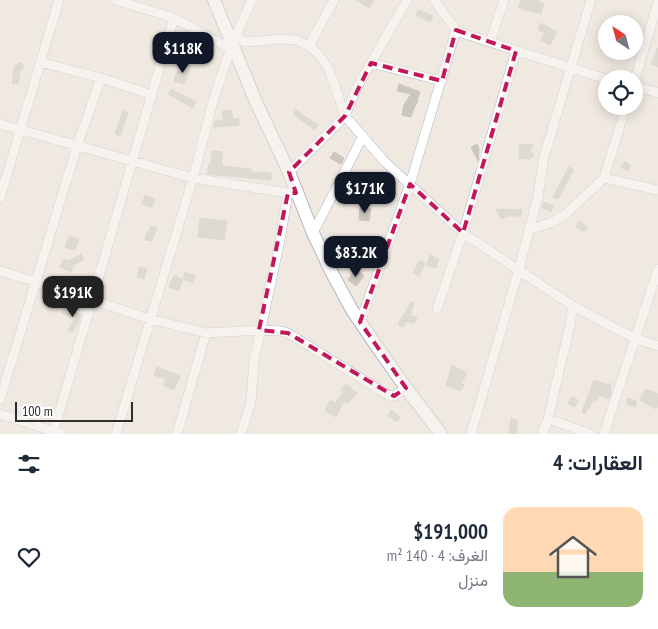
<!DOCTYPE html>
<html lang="ar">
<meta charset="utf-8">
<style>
:root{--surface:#fff;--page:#f6f6f7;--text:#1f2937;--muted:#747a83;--accent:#111827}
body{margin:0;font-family:"PT Sans Narrow",Vazirmatn,sans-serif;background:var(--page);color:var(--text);direction:rtl;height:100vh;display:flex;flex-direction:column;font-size:19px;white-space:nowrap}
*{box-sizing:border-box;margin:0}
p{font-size:16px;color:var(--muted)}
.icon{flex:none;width:28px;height:28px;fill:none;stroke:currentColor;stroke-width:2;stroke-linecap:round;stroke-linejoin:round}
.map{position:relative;height:434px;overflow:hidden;direction:ltr}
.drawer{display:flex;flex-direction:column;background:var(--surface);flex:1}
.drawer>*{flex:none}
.needle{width:32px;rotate:324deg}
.tools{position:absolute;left:598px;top:15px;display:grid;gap:10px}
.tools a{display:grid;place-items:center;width:45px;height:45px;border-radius:50%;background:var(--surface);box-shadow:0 2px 12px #0003;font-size:25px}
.scale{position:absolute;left:15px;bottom:12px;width:118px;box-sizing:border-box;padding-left:5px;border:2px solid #2e2e2e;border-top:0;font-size:14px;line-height:18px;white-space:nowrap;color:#2e2e2e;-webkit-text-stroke:4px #fff;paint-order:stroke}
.price{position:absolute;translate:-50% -42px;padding:0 11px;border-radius:10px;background:var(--accent);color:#fff;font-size:16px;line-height:32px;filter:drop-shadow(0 1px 2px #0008)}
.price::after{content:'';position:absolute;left:50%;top:30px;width:15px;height:11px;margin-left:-8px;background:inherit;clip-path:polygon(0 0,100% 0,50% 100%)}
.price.selected{background:#222;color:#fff}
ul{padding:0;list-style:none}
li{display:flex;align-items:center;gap:15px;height:125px;padding:0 15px}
li span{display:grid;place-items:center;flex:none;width:140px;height:100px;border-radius:15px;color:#555}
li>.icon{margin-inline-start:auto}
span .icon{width:60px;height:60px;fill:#fffc;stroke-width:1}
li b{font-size:21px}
h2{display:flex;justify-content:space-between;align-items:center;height:60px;padding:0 15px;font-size:21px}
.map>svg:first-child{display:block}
.building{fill:#cbc7bf;stroke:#cbc5ba}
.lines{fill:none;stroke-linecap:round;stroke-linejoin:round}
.street-casing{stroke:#b4b7c1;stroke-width:10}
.secondary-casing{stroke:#b4b7c1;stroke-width:14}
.street{stroke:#fff;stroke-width:9}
.secondary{stroke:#fff;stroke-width:12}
.marked{fill:none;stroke:#c2185b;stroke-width:4;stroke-dasharray:10 6;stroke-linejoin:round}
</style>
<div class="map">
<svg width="658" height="434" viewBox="0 0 658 434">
<rect width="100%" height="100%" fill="#efe9e1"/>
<path class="building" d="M356,0H374L369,8Z
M521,0H539L538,2L544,4L541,14L518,8Z
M419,10L433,16L430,22L416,15Z
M541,23L557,32L550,45L541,40L545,33L538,30Z
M658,48V67L651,64Z
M19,62L24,66L20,71L18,84H12L14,68Z
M185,63L191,66L184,84L174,81L177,71L181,72Z
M399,84L420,92L417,100L418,101L414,108L411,117L402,115L404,106H403L411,94L397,91Z
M171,89L196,102L193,108L168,94Z
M231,110L233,119L239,118V125L214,127L215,121L224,120L222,112Z
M296,110L318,125L315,130L293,114Z
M123,111L128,113L120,136L115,134Z
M477,144L479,149L478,161L471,147Z
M520,144L534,145L530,150L534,156L529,159L519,158Z
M212,151L222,152V166L251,169V172L271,173V180L207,174L209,165H211Z
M334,152L344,158L341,164L330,158Z
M625,161L631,166L628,171L621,167Z
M569,167L574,170L558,199L553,197Z
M145,195L155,199L152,207L142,204Z
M544,202L553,206L551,212L542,207Z
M360,208L371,209L369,221L359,220Z
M496,209L522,210L521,216H508L501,219Z
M200,218L227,221L224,240L198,237Z
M579,221L588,227L584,232L576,227Z
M151,226L157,228L152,241L145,240L146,233H148Z
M69,236L79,239L75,250L65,247Z
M81,254L84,259L73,266L71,272L60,267L64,259L69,261Z
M430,255L439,259L436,268L426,265Z
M419,260L425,263L419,276L413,273Z
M139,267L147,269L144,279L137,277Z
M356,269L364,276L356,286L348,280Z
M185,272L195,276L193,283L183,279Z
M174,275L183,280L178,291L169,287Z
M411,302L414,303L410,315L417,318L414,324L407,321L403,327L398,324Z
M64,308L81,314L79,321L72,332L68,330L75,318L62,313Z
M452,365L467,373L461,383L464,385L460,391L446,385Z
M157,367L180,376L174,390L163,385L166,379L154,375Z
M594,380L605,384H611V394L609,399L599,395L597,401L594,399L585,414L582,412Z
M346,384L357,393L347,404L344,401L336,417L325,411L330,400L335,403L344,392L341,390Z
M646,389L658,394V406L656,409L640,400Z
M571,397L578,400L575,407L568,404Z
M628,398L637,401L635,407L626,404Z
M391,410L401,418L397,422L388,416Z
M511,418L518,421L516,434L509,433Z"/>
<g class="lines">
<defs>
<path id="street" d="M116,0L174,18L231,49
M434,0L456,30L462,33L606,79
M236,36L243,41L248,42L279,39L296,40L309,46L319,55L329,69L345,116L385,162L463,233L573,306L634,338L658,346
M490,42L504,0
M309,46L334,0
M40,62L101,78L152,95
M371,63L442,81
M634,82L658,2
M634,86L658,93
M0,124L193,178L288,193H296
M289,172L345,116L356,89L407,0
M604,178L658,190
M0,198L59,0
M529,230L552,222L566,214L604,178L626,106
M313,233L363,136
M0,271L37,282L150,319L206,333L259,330L281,331L288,333L388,395L394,396L406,388
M437,309L463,233L516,51
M360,322L410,184L456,30
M0,400L77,146L101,78
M0,414L62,434
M548,419L591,434
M53,434L174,18
M116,434L193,178L214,98L232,44L252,0
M177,434L206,333
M241,434L251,402L254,361L280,240L288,193
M471,434L519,269L538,196L544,157L591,0
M542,434L548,419L570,325L573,306
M604,434L658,269"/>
<path id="secondary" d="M214,0L256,102L289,172L313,233L332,273L352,310L373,341L406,388L441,434"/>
</defs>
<use href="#street" class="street-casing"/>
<use href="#secondary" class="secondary-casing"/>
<use href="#street" class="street"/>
<use href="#secondary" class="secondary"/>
</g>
<path d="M0 0H658V434H0ZM456,30L516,51L463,233L410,184L360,322L406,388L394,396L288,333L259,330L288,193H296L289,172L345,116L371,63L442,81Z" fill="#efe9e1" fill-opacity=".55" fill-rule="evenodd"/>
<path class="marked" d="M456,30L516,51L463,233L410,184L360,322L406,388L394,396L288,333L259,330L288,193H296L289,172L345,116L371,63L442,81Z"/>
</svg>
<div class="tools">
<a><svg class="needle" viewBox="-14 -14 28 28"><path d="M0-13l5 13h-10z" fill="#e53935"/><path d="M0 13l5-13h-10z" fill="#747a83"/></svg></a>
<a><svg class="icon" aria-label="locate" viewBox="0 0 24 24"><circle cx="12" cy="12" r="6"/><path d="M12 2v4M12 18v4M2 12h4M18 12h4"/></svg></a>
</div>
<div class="scale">100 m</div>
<b class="price" style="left:183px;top:74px">$118K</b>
<b class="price" style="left:365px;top:214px">$171K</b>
<b class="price" style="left:356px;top:278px">$83.2K</b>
<b class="price selected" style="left:73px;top:318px">$191K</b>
</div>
<section class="drawer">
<h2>العقارات: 4<svg class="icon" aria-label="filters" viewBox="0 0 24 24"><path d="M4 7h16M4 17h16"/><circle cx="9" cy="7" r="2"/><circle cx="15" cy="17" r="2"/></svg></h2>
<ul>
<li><span style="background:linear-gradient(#ffd9b3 65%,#8fb573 0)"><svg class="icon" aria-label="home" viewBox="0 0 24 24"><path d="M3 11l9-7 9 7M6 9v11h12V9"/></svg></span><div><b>$191,000</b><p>الغرف: 4 · 140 m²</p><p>منزل</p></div><svg class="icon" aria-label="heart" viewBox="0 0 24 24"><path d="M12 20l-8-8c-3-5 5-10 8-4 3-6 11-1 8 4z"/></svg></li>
</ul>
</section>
